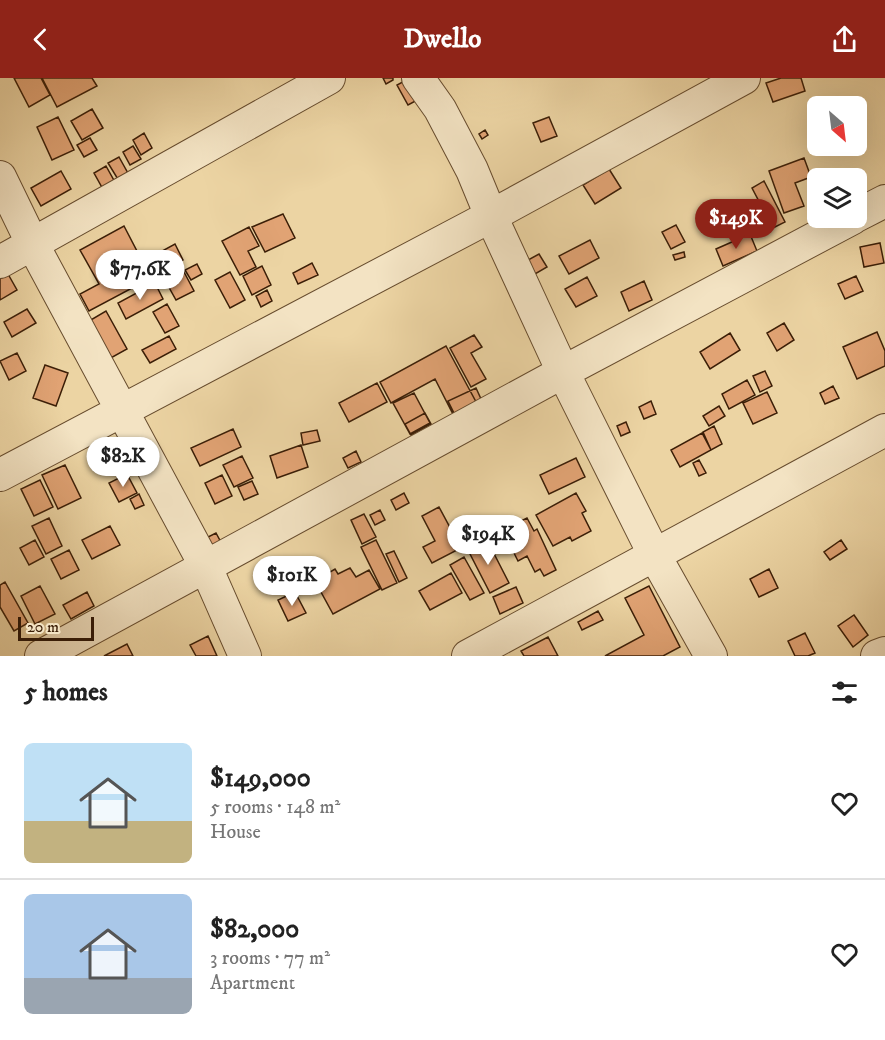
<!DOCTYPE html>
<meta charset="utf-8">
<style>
:root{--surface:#fff;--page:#f2f2f2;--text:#222;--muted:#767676;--line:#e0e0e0;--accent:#8f2418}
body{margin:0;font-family:"IM FELL DW Pica",serif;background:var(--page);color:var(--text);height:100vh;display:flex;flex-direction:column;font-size:22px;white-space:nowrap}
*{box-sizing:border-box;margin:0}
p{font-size:20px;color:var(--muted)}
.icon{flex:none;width:33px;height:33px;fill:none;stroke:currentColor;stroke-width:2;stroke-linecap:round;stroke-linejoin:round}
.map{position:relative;height:578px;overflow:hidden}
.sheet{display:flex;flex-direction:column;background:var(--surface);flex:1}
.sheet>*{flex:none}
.needle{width:39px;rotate:152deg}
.controls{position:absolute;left:807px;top:18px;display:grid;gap:12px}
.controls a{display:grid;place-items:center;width:60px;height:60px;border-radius:9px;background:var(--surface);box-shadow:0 6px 24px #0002;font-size:30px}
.scale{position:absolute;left:18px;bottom:15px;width:76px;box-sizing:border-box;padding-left:6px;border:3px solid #3b1e07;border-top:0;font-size:16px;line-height:21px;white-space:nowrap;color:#3b1e07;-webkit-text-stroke:4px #f3e3c3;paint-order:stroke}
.price{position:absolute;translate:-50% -51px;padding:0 14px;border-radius:21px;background:#fff;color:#222;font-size:20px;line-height:39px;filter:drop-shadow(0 2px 3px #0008)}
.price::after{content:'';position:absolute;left:50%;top:36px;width:18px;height:14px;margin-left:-9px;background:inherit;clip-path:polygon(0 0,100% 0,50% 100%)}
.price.on{background:var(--accent);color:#fff}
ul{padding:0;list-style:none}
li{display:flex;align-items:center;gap:18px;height:150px;padding:0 24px}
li+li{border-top:2px solid var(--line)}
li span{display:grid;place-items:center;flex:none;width:168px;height:120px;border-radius:9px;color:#555}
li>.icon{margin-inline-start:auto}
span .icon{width:72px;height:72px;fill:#fffc;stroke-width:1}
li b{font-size:26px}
h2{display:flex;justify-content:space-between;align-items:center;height:72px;padding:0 24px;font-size:26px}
header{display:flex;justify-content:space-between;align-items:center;height:78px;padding:0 24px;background:var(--accent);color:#fff;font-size:27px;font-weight:700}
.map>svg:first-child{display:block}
.building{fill:#e1a374;stroke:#3b1e07;stroke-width:1.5}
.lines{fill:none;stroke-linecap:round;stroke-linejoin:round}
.minor-casing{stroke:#674c2e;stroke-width:34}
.minor{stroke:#f3e3c3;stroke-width:32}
</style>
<header><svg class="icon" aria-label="back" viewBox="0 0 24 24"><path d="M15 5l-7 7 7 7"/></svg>Dwello<svg class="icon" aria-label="share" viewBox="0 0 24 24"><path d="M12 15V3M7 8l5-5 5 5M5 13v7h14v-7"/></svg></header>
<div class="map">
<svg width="885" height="578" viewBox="0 0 885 578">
<rect width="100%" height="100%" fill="#ecd4a3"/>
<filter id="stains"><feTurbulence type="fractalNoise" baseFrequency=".00333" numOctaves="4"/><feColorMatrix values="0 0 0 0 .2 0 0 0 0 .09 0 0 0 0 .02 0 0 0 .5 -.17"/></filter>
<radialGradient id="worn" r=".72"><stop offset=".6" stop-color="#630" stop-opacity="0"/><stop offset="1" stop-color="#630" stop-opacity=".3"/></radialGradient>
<path class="building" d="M14,0H41L50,17L29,29Z
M42,0H92L97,8L57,29Z
M383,0H393V2L386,6Z
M410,0L423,19L408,27L397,7Z
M781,0H801L805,13L773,24L766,5Z
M92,31L103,50L82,62L71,43Z
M58,39L74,72L52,82L37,49Z
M549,39L557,58L541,64L533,45Z
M485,52L488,57L482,61L479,56Z
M144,55L152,70L141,77L133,62Z
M90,60L97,72L84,79L77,67Z
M133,68L141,81L130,87L123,74Z
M119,79L129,97L119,103L108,85Z
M804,80L811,99L795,105L804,128L784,135L769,93Z
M106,88L116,106L104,113L94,95Z
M609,91L621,110L595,126L583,107Z
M61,93L71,111L41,128L31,110Z
M764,103L785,144L773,150L752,110Z
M727,131L730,149L710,154L706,137Z
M283,136L295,160L265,174L252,149Z
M676,147L685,164L671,171L662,154Z
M124,148L151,200L89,233L80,216L99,206L80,172Z
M249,149L259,168L248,173L256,189L240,197L222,163Z
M750,156L757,173L723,188L716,171Z
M590,162L599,180L569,196L559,178Z
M880,165L884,185L864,189L860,169Z
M175,166L183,182L161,193L153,178Z
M684,174L685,179L675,182L673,177Z
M539,176L547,189L535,196L528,182Z
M153,184L158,193L152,196L147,187Z
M312,185L318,197L298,206L293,195Z
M197,186L202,196L191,202L185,192Z
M262,188L271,207L252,217L243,198Z
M184,194L194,213L176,222L166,204Z
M230,194L245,222L230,230L215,202Z
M8,196L17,212L0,222V200Z
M856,198L863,213L845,221L838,206Z
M587,199L597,218L576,229L565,211Z
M644,203L652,222L629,233L621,214Z
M155,205L163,221L126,241L118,225Z
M267,212L272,223L261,229L256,218Z
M167,226L179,248L165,255L153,234Z
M27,231L36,245L12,259L4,244Z
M106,233L127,271L109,281L89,243Z
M784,245L794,262L777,273L767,255Z
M877,254L885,273V288L857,301L843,269Z
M730,255L740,272L710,291L700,274Z
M474,257L482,269L471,275L486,301L471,309L450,270Z
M169,258L176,271L150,285L142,272Z
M446,268L482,335L459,348L435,301L391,325L380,304Z
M17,275L26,293L9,302L0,283Z
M45,287L68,295L56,328L33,320Z
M765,293L772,308L760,314L753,298Z
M747,302L755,317L729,331L722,316Z
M377,305L387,324L349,344L339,325Z
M833,308L839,320L825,326L820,315Z
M476,310L487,334L460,347L448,323Z
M767,314L777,335L753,346L743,325Z
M414,315L430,345L410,356L393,325Z
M651,323L656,336L644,341L639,329Z
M719,328L725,338L709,348L703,338Z
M425,335L431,346L411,357L405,346Z
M626,344L630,354L621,358L617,348Z
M714,348L722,366L711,372L703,354Z
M233,351L241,369L200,388L191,370Z
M317,352L320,363L303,367L301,355Z
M702,355L711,372L680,389L671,372Z
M301,367L308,389L277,400L270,378Z
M356,373L361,384L348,390L343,380Z
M242,378L253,400L234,409L223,387Z
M576,380L585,399L549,416L540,397Z
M699,382L706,395L699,398L693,385Z
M65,387L81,420L58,431L42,397Z
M127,396L137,415L119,424L109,405Z
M222,397L232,418L215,426L205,405Z
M40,402L53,429L34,438L21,411Z
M252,403L258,416L244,422L238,409Z
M404,415L409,425L396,432L391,422Z
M576,415L586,433L582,435L591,453L572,463L570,459L553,468L536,437Z
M139,416L144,427L135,431L130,421Z
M439,429L461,470L432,485L423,469L435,463L422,438Z
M380,432L385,442L375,447L370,437Z
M364,436L376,459L362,466L351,442Z
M49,440L62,468L46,476L32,448Z
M527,440L534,453L537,451L556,492L544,498L540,491L535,494L527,478L518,483L512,471L507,474L497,455Z
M110,448L120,467L92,481L82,462Z
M216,455L223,468L208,475L202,462Z
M35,462L44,479L29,487L20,470Z
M376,462L397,505L382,512L361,469Z
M487,462L509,505L490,515L468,472Z
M841,462L847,471L830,482L824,474Z
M69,472L79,492L61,501L51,481Z
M394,473L407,500L399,504L386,476Z
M464,479L484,515L470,522L450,487Z
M350,490L356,499L369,492L380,511L333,536L315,503L335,491L338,496Z
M769,491L778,510L759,519L750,501Z
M451,495L462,515L430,532L419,513Z
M5,504L28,545L14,553L0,529V507Z
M40,508L55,536L35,546L21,518Z
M649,508L680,569L663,578H605L644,557L625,520Z
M516,509L523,525L500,536L493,519Z
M87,514L94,528L71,541L63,527Z
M295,514L306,535L288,543L278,522Z
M598,533L603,542L582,552L578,544Z
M854,537L868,557L853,569L838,548Z
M805,555L815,575L808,578H795L788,563Z
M208,558L217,578H196L190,567Z
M548,559L558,578H524L521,573Z
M127,566L133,578H104Z"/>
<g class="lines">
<defs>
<path id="minor" d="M418,0L440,31L472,92L491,138L563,294L655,478L711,578
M0,99L33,167L205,487L245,578
M856,138L885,123
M0,184L329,0
M0,397L491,138L744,0
M41,578L563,294L853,140
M468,578L885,352
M877,578L885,575"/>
</defs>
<use href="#minor" class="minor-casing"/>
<use href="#minor" class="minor"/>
</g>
<rect width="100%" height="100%" filter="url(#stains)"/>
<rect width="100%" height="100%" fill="url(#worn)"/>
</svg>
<div class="controls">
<a><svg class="needle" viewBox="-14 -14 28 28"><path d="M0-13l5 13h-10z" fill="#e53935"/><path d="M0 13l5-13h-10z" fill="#767676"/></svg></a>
<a><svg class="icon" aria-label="layers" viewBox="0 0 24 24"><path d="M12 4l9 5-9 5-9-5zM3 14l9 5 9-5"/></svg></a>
</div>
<div class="scale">20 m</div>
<b class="price on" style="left:736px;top:172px">$149K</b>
<b class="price" style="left:140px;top:223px">$77.6K</b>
<b class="price" style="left:123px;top:410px">$82K</b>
<b class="price" style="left:488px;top:488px">$194K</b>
<b class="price" style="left:292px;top:529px">$101K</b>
</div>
<section class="sheet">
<h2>5 homes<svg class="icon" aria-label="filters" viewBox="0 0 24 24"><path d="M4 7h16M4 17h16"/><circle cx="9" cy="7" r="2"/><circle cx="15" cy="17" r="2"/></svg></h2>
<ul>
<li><span style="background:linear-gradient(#bfe0f5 65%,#c2b280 0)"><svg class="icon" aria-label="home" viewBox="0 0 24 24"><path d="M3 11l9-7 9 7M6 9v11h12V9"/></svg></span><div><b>$149,000</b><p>5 rooms · 148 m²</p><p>House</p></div><svg class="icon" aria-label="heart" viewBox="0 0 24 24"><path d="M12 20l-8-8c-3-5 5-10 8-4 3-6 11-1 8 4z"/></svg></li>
<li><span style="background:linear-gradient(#a9c7e8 70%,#9aa5b1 0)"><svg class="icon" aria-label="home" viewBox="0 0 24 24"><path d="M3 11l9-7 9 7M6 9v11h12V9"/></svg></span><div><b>$82,000</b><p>3 rooms · 77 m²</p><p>Apartment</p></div><svg class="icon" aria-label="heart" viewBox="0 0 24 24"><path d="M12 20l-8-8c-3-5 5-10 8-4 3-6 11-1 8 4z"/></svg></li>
</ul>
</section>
